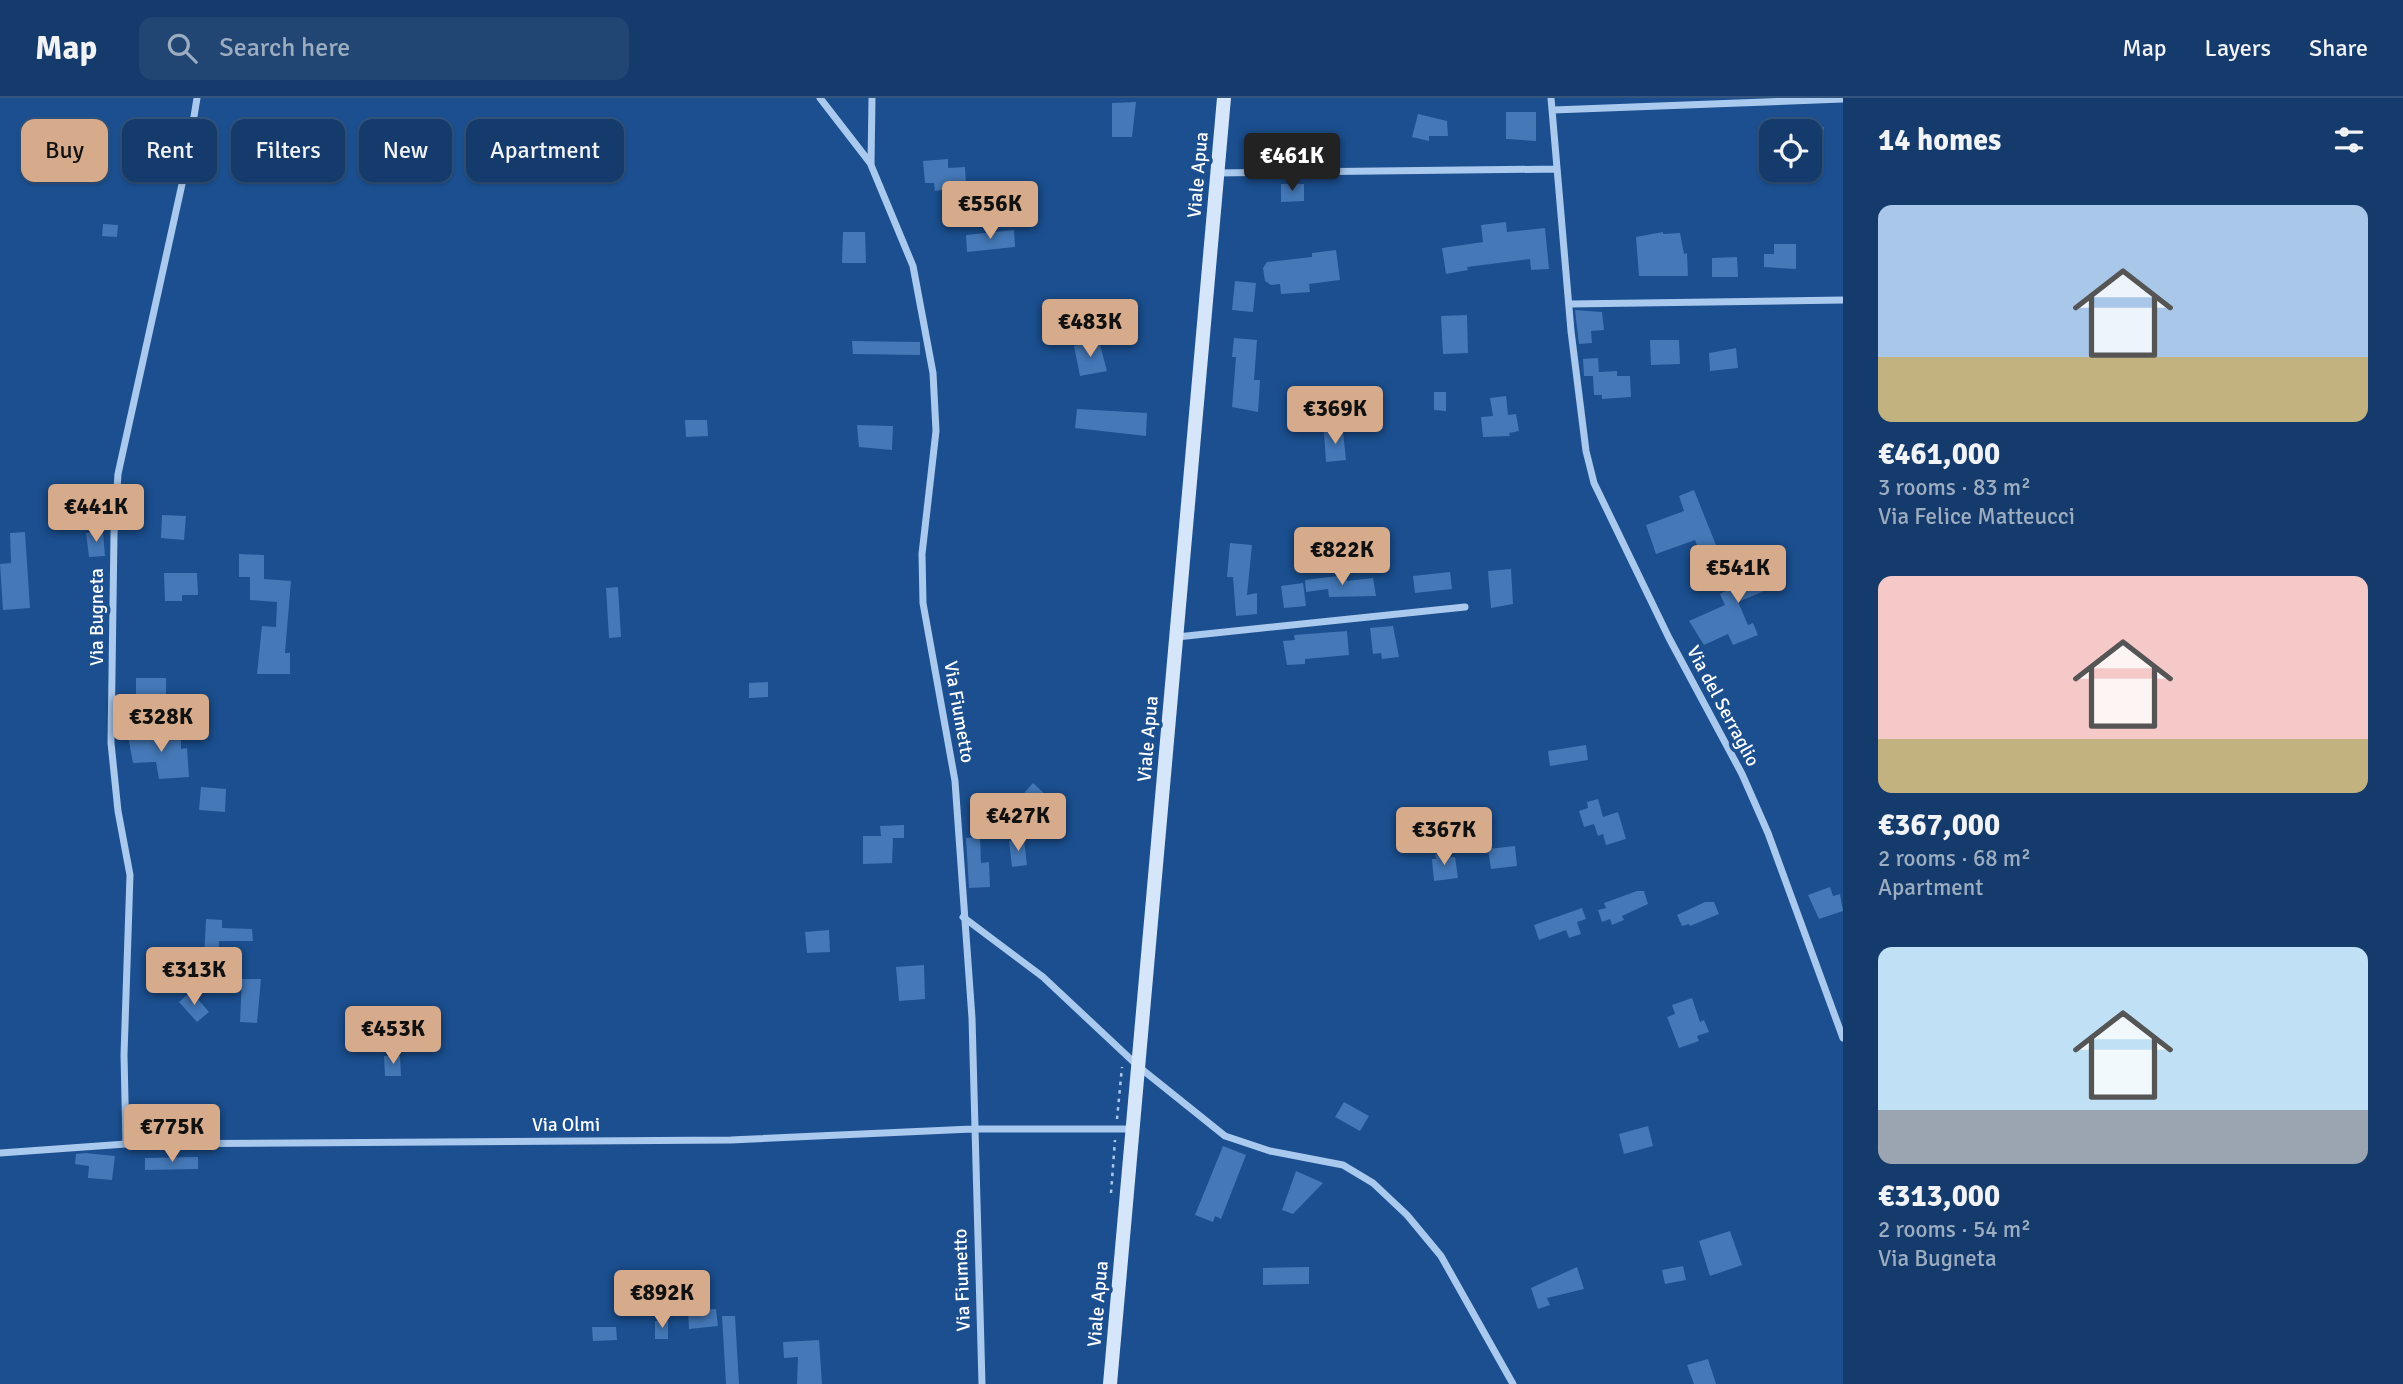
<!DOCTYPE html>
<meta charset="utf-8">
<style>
:root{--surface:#143b6b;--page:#214673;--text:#f1f3f6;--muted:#9dadc1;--line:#33557e;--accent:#d6ab8b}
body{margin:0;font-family:Signika,sans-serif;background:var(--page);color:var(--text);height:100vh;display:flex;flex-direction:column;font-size:26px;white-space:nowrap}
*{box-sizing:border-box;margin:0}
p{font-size:23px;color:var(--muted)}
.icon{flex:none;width:38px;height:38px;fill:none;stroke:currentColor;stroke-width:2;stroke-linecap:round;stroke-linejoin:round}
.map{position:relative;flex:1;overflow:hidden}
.panel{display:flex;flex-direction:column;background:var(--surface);width:560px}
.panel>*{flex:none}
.hud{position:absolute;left:21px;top:21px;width:665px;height:63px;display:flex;gap:14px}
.buttons{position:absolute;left:1759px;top:21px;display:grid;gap:14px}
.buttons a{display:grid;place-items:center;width:63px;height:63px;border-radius:14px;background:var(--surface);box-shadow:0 2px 5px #0004,0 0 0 2px var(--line);font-size:35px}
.price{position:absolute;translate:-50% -60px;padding:0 16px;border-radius:7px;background:var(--accent);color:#111;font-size:23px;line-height:46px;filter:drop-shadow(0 2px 4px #0008)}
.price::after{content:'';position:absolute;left:50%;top:42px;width:21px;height:16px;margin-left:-10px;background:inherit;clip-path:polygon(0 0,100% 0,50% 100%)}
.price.active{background:#222;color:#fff}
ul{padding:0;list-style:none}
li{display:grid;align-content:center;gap:14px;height:371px;padding:0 35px}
li span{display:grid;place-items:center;height:217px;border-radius:14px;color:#555}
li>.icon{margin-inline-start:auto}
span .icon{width:126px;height:126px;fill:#fffc;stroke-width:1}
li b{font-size:30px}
h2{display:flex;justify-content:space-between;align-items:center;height:84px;padding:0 35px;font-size:30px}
.pill{padding:0 24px;border-radius:14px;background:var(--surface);box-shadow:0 2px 5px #0004,0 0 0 2px var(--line);font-size:24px;line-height:63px}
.pill.active{background:var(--accent);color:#111}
header{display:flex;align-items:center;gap:42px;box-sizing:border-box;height:98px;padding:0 35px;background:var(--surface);border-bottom:2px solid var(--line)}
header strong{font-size:33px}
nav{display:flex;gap:38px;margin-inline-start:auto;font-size:24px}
.search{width:490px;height:63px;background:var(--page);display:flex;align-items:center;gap:18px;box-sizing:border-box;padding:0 24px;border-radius:14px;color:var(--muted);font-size:26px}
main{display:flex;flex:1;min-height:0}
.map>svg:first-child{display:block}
.building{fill:#4478b7}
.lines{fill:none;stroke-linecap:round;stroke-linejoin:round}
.path{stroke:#a9c9ee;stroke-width:2.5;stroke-dasharray:3.5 5;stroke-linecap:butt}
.street{stroke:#a9c9ee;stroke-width:7}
.secondary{stroke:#d6e6fa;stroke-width:14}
.labels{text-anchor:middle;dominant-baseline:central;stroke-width:7;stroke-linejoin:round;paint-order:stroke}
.street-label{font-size:19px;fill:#fff;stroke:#1b4f8f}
</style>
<header>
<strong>Map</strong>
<div class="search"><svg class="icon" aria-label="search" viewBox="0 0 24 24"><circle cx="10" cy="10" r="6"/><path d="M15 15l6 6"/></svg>Search here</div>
<nav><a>Map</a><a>Layers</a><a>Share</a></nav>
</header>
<main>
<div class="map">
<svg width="1843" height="1286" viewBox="0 0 1843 1286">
<rect width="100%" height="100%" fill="#1b4f8f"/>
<path class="building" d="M1136,4L1132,39H1112V5Z
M1506,14H1536V43L1506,41Z
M1418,16L1447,23L1448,38H1429V43L1412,39Z
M1810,28L1824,29L1823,48L1810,47Z
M948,61V70L965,69L966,88L935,93L934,85H925L923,63Z
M1281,86H1304V103L1281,104Z
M1506,124L1507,134L1545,130L1549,171L1531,172L1530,161L1467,169L1468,172L1446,176L1442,150L1483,144L1481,127Z
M103,126L118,127L117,139L102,138Z
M1014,132L1015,149L967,154L966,137Z
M843,134H865L866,165H842Z
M1663,134V136L1680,135L1684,156L1687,155L1688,178H1639L1636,139Z
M1774,146H1796V171L1764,169V156H1774Z
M1336,152L1340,182L1309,186L1310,194L1281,196L1280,186L1271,187L1265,183L1263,170L1267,164L1312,159V155Z
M1737,159L1738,179H1712V160Z
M1235,183L1256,185L1253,214L1232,212Z
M1575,212L1602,214L1604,232L1591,233L1592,245L1579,246Z
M1467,217L1468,255L1443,256L1441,218Z
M1234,240L1257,242L1254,282H1260L1258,314L1232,309L1236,259H1232Z
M1650,242H1679L1680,266L1651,267Z
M852,243L920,244V257L853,256Z
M1099,243L1107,273L1080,278L1074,248Z
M1736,250L1738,270L1710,273L1709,255Z
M1598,260L1599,274L1617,273V278H1630L1631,299L1602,301V297H1594L1593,278H1584L1583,261Z
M1434,294H1446V313L1434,312Z
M1506,298L1508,317L1516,316L1519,333L1509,335L1510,338L1483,339L1481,319L1493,318L1490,300Z
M1077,311L1147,315L1146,338L1075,330Z
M685,322H707L708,338L686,339Z
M857,327L893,328L892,352L859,349Z
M1343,333L1346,362L1326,364L1324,334Z
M1694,392L1722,462L1705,468L1695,442L1656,456L1646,427L1684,413L1679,398Z
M162,417L186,418L184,442L161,440Z
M25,434L30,510L3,512L0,466L11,465L10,435Z
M103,434L105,458L89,459L86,435Z
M1230,445L1252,447L1247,497L1257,495V516L1236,518L1233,479H1227Z
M239,456L264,457V481L291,483L285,555H290V576H257L262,528L276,529L277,504L250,502V479H239Z
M1779,459L1785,475L1776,479L1778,487L1738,504L1748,527L1753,525L1758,537L1733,547L1728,536L1704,547L1689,523L1725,507L1720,496L1743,484L1739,473Z
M1511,471L1513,506L1491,510L1488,473Z
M1450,474L1452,491L1415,495L1413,478Z
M164,475H197L198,497H182V503H165Z
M1346,477L1347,483L1373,480L1376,498L1329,499L1328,491L1306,494L1305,482Z
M1303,485L1306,508L1284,510L1281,488Z
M618,489L621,539L609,540L606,490Z
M1393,528L1399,559L1382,561L1381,555L1373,556L1370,530Z
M1347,533L1349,557L1305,561V566L1287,567L1283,543L1295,542L1294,537Z
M136,580H166V606L136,607Z
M768,584V599L749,600V585Z
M181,636V651L187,650L189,679L159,681L156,664L133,665L128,638Z
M1586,647L1588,662L1550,668L1548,653Z
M1033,685L1046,697L1027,717L1015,705Z
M201,689L226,691L225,714L199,712Z
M1598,701L1603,719L1618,714L1626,741L1606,747L1603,736L1598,738L1594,726L1584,729L1579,713L1588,710L1587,704Z
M904,727V740H893L892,765L863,766V738H881L880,728Z
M980,739L981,765L989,764L990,789L969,790L966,740Z
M1024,741L1027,767L1012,769L1009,743Z
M1515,748L1517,768L1491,771L1488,751Z
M1450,755L1451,759H1455L1458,780L1434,783L1432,761H1436L1435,756Z
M1830,789L1833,798L1840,796L1843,813L1819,821L1808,797Z
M1637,793H1644L1648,806L1622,818L1624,822L1612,827L1610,821L1602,824L1598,812L1606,810L1604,805Z
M1705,804H1714L1719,816L1690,828L1689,826L1682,828L1677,817Z
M1582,810L1586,821L1577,824L1581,836L1569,840L1566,832L1539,842L1534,827Z
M206,821L222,822V830L252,831L253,843H219L218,869H228L227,883L203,882Z
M829,832L830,854L807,855L805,834Z
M924,867L925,901L899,903L896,869Z
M242,881H261L257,925L240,924Z
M191,893L209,914L197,924L179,904Z
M1692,900L1700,924L1704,922L1709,934L1697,938L1699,943L1679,950L1667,919L1675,916L1672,907Z
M384,958H400L401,978H385Z
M1344,1004L1369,1018L1360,1033L1335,1019Z
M1648,1028L1653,1048L1624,1056L1619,1036Z
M1223,1048L1246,1057L1221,1121L1215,1118L1213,1124L1195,1117Z
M85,1055L115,1058L112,1082L88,1080L89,1068L75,1066L76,1056Z
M198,1059V1071L145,1072V1060Z
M1296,1073L1323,1085L1293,1116L1282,1112Z
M1730,1133L1742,1167L1710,1178L1699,1143Z
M1683,1168L1686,1182L1665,1186L1662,1172Z
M1309,1169V1186L1263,1187V1170Z
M1577,1169L1584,1191L1547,1200L1550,1207L1538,1211L1531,1190Z
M716,1211L718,1228L689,1231L688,1213Z
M722,1218H735L739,1286H726Z
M655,1223H668V1241H655Z
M592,1229H616L617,1242L593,1243Z
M819,1242L822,1286H797L798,1259L784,1260L783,1244Z
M1708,1261L1716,1286H1694L1687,1267Z"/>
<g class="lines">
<path class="path" d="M1117,1021L1122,969
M1111,1095L1115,1042"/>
<path class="street" d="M820,0L871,66
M872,0L871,67L913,168L933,275L936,333L922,456L923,505L955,683L972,920L982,1286
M1551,0L1571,233L1586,353L1594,385L1669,540L1742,676L1768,735L1843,940
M1553,12L1843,1
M1217,75L1556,71
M1570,206L1843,202
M1177,539L1465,509
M963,819L1043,879L1139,969L1225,1038L1270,1053L1343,1067L1373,1085L1407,1117L1441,1158L1513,1286
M126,1046L124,957L130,777L118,713L111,645L114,436L118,376L186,68L197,0
M0,1055L126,1046L731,1042L972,1031H1132"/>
<path class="secondary" d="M1110,1286L1224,0"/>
</g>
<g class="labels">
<g class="street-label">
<text transform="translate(1198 77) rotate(-85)">Viale Apua</text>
<text transform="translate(97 519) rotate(-90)">Via Bugneta</text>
<text transform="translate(1723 608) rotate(62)">Via del Serraglio</text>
<text transform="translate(959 614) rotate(80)">Via Fiumetto</text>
<text transform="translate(1148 641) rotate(-85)">Viale Apua</text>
<text x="566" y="1027">Via Olmi</text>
<text transform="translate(962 1182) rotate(-92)">Via Fiumetto</text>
<text transform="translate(1098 1206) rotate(-85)">Viale Apua</text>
</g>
</g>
</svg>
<div class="buttons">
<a><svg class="icon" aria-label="locate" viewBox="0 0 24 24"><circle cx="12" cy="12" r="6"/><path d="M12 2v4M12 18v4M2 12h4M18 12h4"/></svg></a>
</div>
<b class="price active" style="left:1292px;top:95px">€461K</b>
<b class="price" style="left:990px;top:143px">€556K</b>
<b class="price" style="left:1090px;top:261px">€483K</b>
<b class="price" style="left:1335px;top:348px">€369K</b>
<b class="price" style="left:96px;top:446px">€441K</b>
<b class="price" style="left:1342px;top:489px">€822K</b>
<b class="price" style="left:1738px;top:507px">€541K</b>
<b class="price" style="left:161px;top:656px">€328K</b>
<b class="price" style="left:1018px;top:755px">€427K</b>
<b class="price" style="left:1444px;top:769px">€367K</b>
<b class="price" style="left:194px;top:909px">€313K</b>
<b class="price" style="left:393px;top:968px">€453K</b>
<b class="price" style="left:172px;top:1066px">€775K</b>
<b class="price" style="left:662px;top:1232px">€892K</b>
<div class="hud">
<a class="pill active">Buy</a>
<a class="pill">Rent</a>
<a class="pill">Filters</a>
<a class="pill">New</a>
<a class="pill">Apartment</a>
</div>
</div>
<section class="panel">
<h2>14 homes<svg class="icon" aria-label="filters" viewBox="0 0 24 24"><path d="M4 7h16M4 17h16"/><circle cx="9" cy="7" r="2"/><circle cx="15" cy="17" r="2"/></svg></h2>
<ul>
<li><span style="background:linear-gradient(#a9c7e8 70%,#c2b280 0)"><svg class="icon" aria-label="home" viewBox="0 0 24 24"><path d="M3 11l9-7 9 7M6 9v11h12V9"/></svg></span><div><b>€461,000</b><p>3 rooms · 83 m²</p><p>Via Felice Matteucci</p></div></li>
<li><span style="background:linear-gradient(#f6c9c9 75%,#c2b280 0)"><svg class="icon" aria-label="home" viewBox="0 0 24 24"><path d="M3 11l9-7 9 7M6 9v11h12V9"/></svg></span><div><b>€367,000</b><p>2 rooms · 68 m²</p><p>Apartment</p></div></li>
<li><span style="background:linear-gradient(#bfe0f5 75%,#9aa5b1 0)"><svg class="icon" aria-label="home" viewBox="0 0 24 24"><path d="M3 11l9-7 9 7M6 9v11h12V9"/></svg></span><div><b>€313,000</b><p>2 rooms · 54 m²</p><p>Via Bugneta</p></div></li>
</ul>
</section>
</main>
